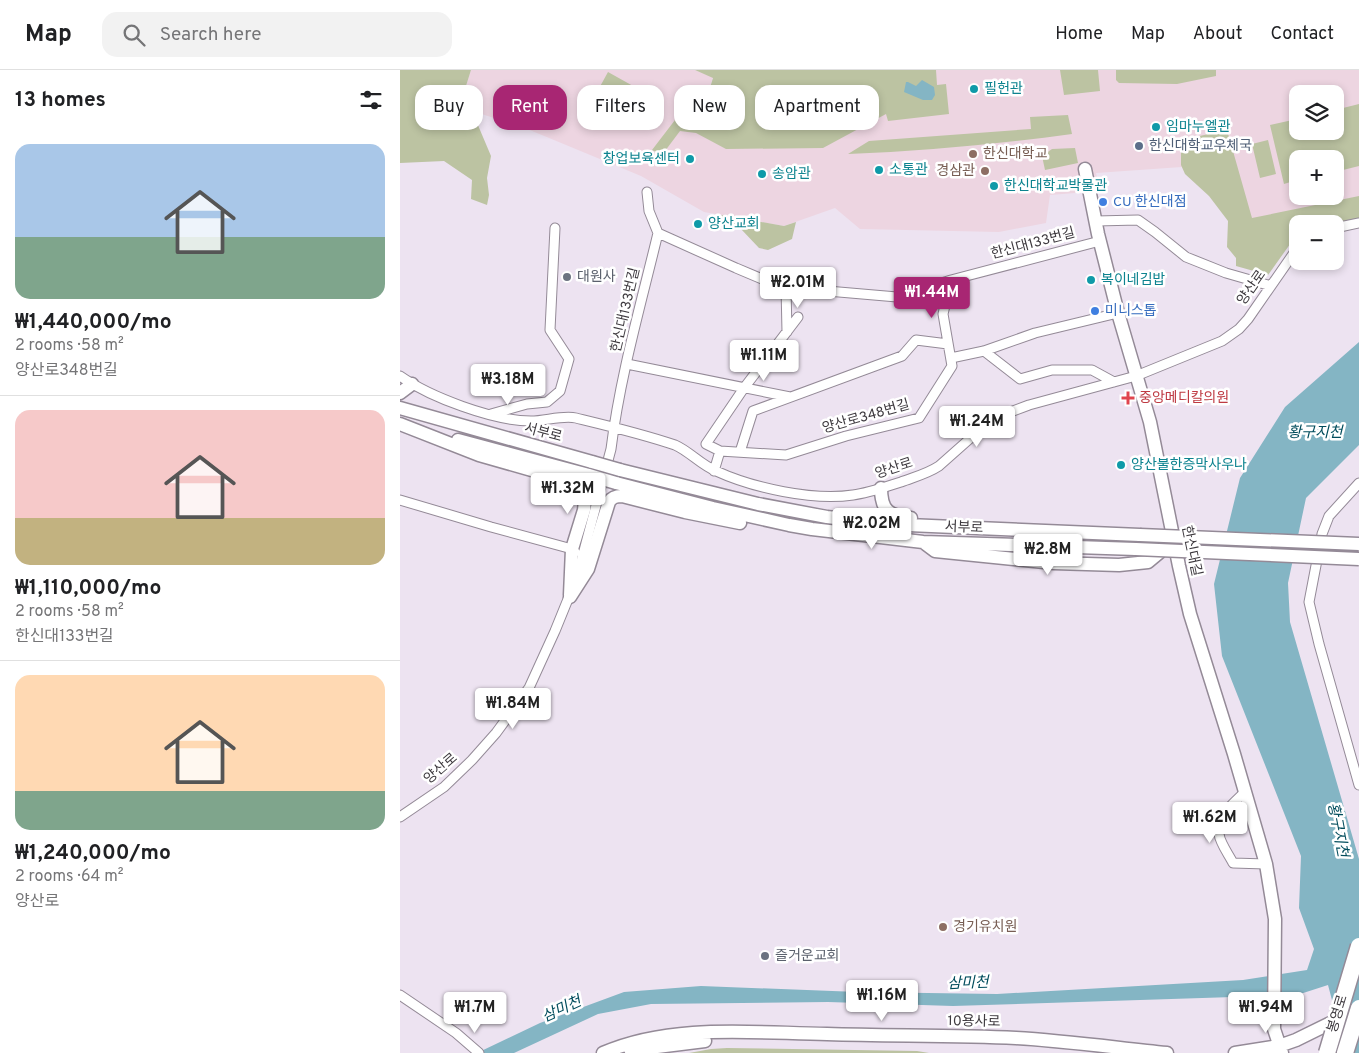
<!DOCTYPE html>
<meta charset="utf-8">
<style>
:root{--surface:#fff;--page:#f2f2f2;--text:#202124;--muted:#757577;--line:#e0e0e0;--accent:#a82673}
body{margin:0;font-family:Overpass,"Noto Sans KR",sans-serif;background:var(--page);color:var(--text);height:100vh;display:flex;flex-direction:column;font-size:19px;white-space:nowrap}
*{box-sizing:border-box;margin:0}
p{font-size:16px;color:var(--muted)}
.icon{flex:none;width:28px;height:28px;fill:none;stroke:currentColor;stroke-width:2;stroke-linecap:round;stroke-linejoin:round}
.map{position:relative;flex:1;overflow:hidden}
.side{display:flex;flex-direction:column;background:var(--surface);width:400px}
.side>*{flex:none}
.guide{position:absolute;left:15px;top:15px;width:475px;height:45px;display:flex;gap:10px}
.buttons{position:absolute;left:889px;top:15px;display:grid;gap:10px}
.buttons a{display:grid;place-items:center;width:55px;height:55px;border-radius:10px;background:var(--surface);box-shadow:0 2px 8px #0003;font-size:25px}
.price{position:absolute;translate:-50% -42px;padding:0 11px;border-radius:5px;background:#fff;color:#222;font-size:16px;line-height:32px;filter:drop-shadow(0 1px 2px #0008)}
.price::after{content:'';position:absolute;left:50%;top:30px;width:15px;height:11px;margin-left:-8px;background:inherit;clip-path:polygon(0 0,100% 0,50% 100%)}
.price.active{background:var(--accent);color:#fff}
ul{padding:0;list-style:none}
li{display:grid;align-content:center;gap:10px;height:265px;padding:0 15px}
li+li{border-top:1px solid var(--line)}
li span{display:grid;place-items:center;height:155px;border-radius:15px;color:#555}
li>.icon{margin-inline-start:auto}
span .icon{width:90px;height:90px;fill:#fffc;stroke-width:1}
li b{font-size:21px}
h2{display:flex;justify-content:space-between;align-items:center;height:60px;padding:0 15px;font-size:21px}
.chip{padding:0 18px;border-radius:15px;background:var(--surface);box-shadow:0 2px 8px #0003;font-size:18px;line-height:45px}
.chip.active{background:var(--accent);color:#fff}
header{display:flex;align-items:center;gap:30px;box-sizing:border-box;height:70px;padding:0 25px;background:var(--surface);border-bottom:1px solid var(--line)}
header strong{font-size:24px}
nav{display:flex;gap:28px;margin-inline-start:auto;font-size:18px}
.search{width:350px;height:45px;background:var(--page);display:flex;align-items:center;gap:12px;box-sizing:border-box;padding:0 18px;border-radius:15px;color:var(--muted);font-size:19px}
main{display:flex;flex:1;min-height:0}
.map>svg:first-child{display:block}
.education{fill:#edd5e1;fill-rule:evenodd}
.green{fill:#bcc3a2}
.water{fill:#84b5c4}
.lines{fill:none;stroke-linecap:round;stroke-linejoin:round}
.street-casing{stroke:#948a97;stroke-width:11}
.secondary-casing{stroke:#948a97;stroke-width:15}
.street{stroke:#fff;stroke-width:9}
.secondary{stroke:#fff;stroke-width:12}
.secondary-bridge-casing{stroke:#948a97;stroke-width:15;stroke-linecap:butt}
.highway-bridge-casing{stroke:#948a97;stroke-width:19;stroke-linecap:butt}
.secondary-bridge{stroke:#fff;stroke-width:12}
.highway-bridge{stroke:#fff;stroke-width:16}
.culture-dot{fill:#0f9aa8;stroke:#fff;stroke-width:2}
.service-dot{fill:#5c6f8a;stroke:#fff;stroke-width:2}
.education-dot{fill:#8d6e63;stroke:#fff;stroke-width:2}
.shop-dot{fill:#3f7fe0;stroke:#fff;stroke-width:2}
.worship-dot{fill:#6b7280;stroke:#fff;stroke-width:2}
.health-dot{fill:#e0444e;stroke:#fff;stroke-width:2}
.labels{text-anchor:middle;dominant-baseline:central;stroke-width:5;stroke-linejoin:round;paint-order:stroke}
.culture-label{font-size:14px;fill:#0d838f;stroke:#fff;text-anchor:start}
.service-label{font-size:14px;fill:#4e5e75;stroke:#fff;text-anchor:start}
.education-label{font-size:14px;fill:#785e54;stroke:#fff;text-anchor:start}
.shop-label{font-size:14px;fill:#366cbe;stroke:#fff;text-anchor:start}
.street-label{font-size:14px;fill:#3e3a3f;stroke:#fff}
.worship-label{font-size:14px;fill:#5b616d;stroke:#fff;text-anchor:start}
.health-label{font-size:14px;fill:#be3a42;stroke:#fff;text-anchor:start}
.water-label{font-size:15px;font-style:italic;fill:#014c5c;stroke:#fff}
</style>
<header>
<strong>Map</strong>
<div class="search"><svg class="icon" aria-label="search" viewBox="0 0 24 24"><circle cx="10" cy="10" r="6"/><path d="M15 15l6 6"/></svg>Search here</div>
<nav><a>Home</a><a>Map</a><a>About</a><a>Contact</a></nav>
</header>
<main>
<section class="side">
<h2>13 homes<svg class="icon" aria-label="filters" viewBox="0 0 24 24"><path d="M4 7h16M4 17h16"/><circle cx="9" cy="7" r="2"/><circle cx="15" cy="17" r="2"/></svg></h2>
<ul>
<li><span style="background:linear-gradient(#a9c7e8 60%,#7fa58c 0)"><svg class="icon" aria-label="home" viewBox="0 0 24 24"><path d="M3 11l9-7 9 7M6 9v11h12V9"/></svg></span><div><b>₩1,440,000/mo</b><p>2 rooms · 58 m²</p><p>양산로348번길</p></div></li>
<li><span style="background:linear-gradient(#f6c9c9 70%,#c2b280 0)"><svg class="icon" aria-label="home" viewBox="0 0 24 24"><path d="M3 11l9-7 9 7M6 9v11h12V9"/></svg></span><div><b>₩1,110,000/mo</b><p>2 rooms · 58 m²</p><p>한신대133번길</p></div></li>
<li><span style="background:linear-gradient(#ffd9b3 75%,#7fa58c 0)"><svg class="icon" aria-label="home" viewBox="0 0 24 24"><path d="M3 11l9-7 9 7M6 9v11h12V9"/></svg></span><div><b>₩1,240,000/mo</b><p>2 rooms · 64 m²</p><p>양산로</p></div></li>
</ul>
</section>
<div class="map">
<svg width="959" height="983" viewBox="0 0 959 983">
<rect width="100%" height="100%" fill="#ede3f1"/>
<path class="education" d="M71,0H295L313,7L296,63L445,0H959V152L935,154H898L864,167L782,97L696,103L700,121L650,125L646,153L599,162L460,159L435,138L384,156L304,142L241,106L120,56L72,41L66,16ZM898,24H935V61H898ZM898,89H935V126H898Z"/>
<path class="green" d="M0,0H71L66,16L72,41L91,86L87,108L89,125L87,135L71,129L72,110L44,91L0,93Z
M295,0H536L537,15L546,14L549,44L488,51L486,44L423,78L326,79L296,63L280,61L262,85L252,80L275,50L300,49L313,8Z
M660,0H698L700,21L664,25Z
M716,0H816V6L777,14L719,13L716,10Z
M208,2L242,21L231,41L197,22Z
M959,34V96L935,102V89H898L897,110L884,114L870,55L897,49L898,61H935V40Z
M668,45L672,64C598,74 523,81 448,84L469,71L631,59L630,47Z
M827,60L852,148L959,126V149L935,154H898L897,168L893,170L868,205L836,196V188L827,177L828,151L809,126L785,104L781,95V77L795,67Z
M868,70L876,104L860,108L852,74Z
M675,78L678,93L645,100L642,86L652,79Z
M322,145L384,156L396,152L392,169L368,180L359,178L341,159L319,155Z
M327,978L517,981L529,983H289L311,979Z"/>
<path class="water" d="M522,10L534,17L535,25L532,30H523L504,22L506,12H508L516,16Z
M959,272V375L906,428L888,513L890,552L959,789V983H946L928,915L897,925L553,936L428,932L251,934L198,944L114,983H77L140,953L224,922L301,916L458,922L597,924L843,910L907,900L914,879L899,838L901,786L822,586L814,514L840,408L885,337Z"/>
<g class="lines">
<defs>
<path id="street" d="M247,122L249,141L258,163
M696,151L738,150L755,162L786,187L826,203L871,216
M935,158L959,153
M386,217L387,262
M584,281L620,309L652,300H692L714,312
M551,288L584,281L635,263L718,243
M227,294L390,327
M0,306C30,327 93,351 131,351C145,351 163,345 176,348C209,356 243,364 275,375C289,381 301,395 316,401C353,418 413,431 453,425C469,423 485,417 501,412C514,407 527,404 539,396L583,357L605,344L629,335L736,306L822,271L839,259L848,249L898,177
M91,344L127,334L147,332L160,321L169,289L150,260L155,158
M320,381L306,374L344,318L398,247
M340,382L353,341L502,286L516,270L548,274
M314,401L320,381L386,385L446,366L519,348L552,296L543,244L551,210
M959,413L929,446L922,464L909,532L919,574L959,715
M0,430L91,457L172,479L175,482
M845,722C834,733 816,746 819,764C820,773 829,785 833,793L866,794
M0,747L44,717L72,690L96,663L129,618L155,561L177,507L211,379C220,306 241,234 258,163L336,198L381,217L497,227L551,210L700,171
M0,925L56,963L79,983"/>
<path id="secondary" d="M685,99L698,164L718,243L750,352L779,496L790,544L834,684L866,794L875,849L874,959L882,983
M0,323L12,314
M0,338L192,392
M0,354L79,385L163,409L181,421L185,430L184,440L172,479L170,525
M58,370L189,405
M220,400L358,434L427,447L485,454L740,465
M216,413L313,438L389,455L412,459L523,472L736,479
M481,418C481,441 489,446 511,448
M523,472L535,481L654,493L719,495L748,492L760,482L764,470L773,468
M170,527L188,499L209,432C212,427 216,426 222,426L285,442L340,453
M203,983C272,953 354,963 427,964C490,966 554,965 616,968C666,971 717,978 767,983
M231,983L257,977L305,971
M835,983L879,976L896,970L959,939"/>
</defs>
<use href="#street" class="street-casing"/>
<use href="#secondary" class="secondary-casing"/>
<use href="#street" class="street"/>
<use href="#secondary" class="secondary"/>
<defs>
<path id="secondary-bridge" d="M192,392L220,400
M189,405L216,413
M740,465L959,474
M736,479L959,489"/>
<path id="highway-bridge" d="M927,983L959,876
M945,983L959,938"/>
</defs>
<use href="#secondary-bridge" class="secondary-bridge-casing"/>
<use href="#highway-bridge" class="highway-bridge-casing"/>
<use href="#secondary-bridge" class="secondary-bridge"/>
<use href="#highway-bridge" class="highway-bridge"/>
</g>
<g class="culture-dot">
<circle cx="574" cy="19" r="5"/>
<circle cx="756" cy="57" r="5"/>
<circle cx="290" cy="89" r="5"/>
<circle cx="479" cy="100" r="5"/>
<circle cx="362" cy="104" r="5"/>
<circle cx="594" cy="116" r="5"/>
<circle cx="298" cy="154" r="5"/>
<circle cx="691" cy="210" r="5"/>
<circle cx="721" cy="395" r="5"/>
</g>
<circle class="service-dot" cx="739" cy="76" r="5"/>
<g class="education-dot">
<circle cx="573" cy="84" r="5"/>
<circle cx="585" cy="101" r="5"/>
<circle cx="543" cy="857" r="5"/>
</g>
<g class="shop-dot">
<circle cx="703" cy="132" r="5"/>
<circle cx="695" cy="241" r="5"/>
</g>
<g class="worship-dot">
<circle cx="167" cy="207" r="5"/>
<circle cx="365" cy="886" r="5"/>
</g>
<path class="health-dot" d="M725.5 320.5h5v5h5v5h-5v5h-5v-5h-5v-5h5z"/>
<g class="labels">
<g class="culture-label">
<text x="584" y="19">필헌관</text>
<text x="766" y="57">임마누엘관</text>
<text x="280" y="89" text-anchor="end">창업보육센터</text>
<text x="489" y="100">소통관</text>
<text x="372" y="104">송암관</text>
<text x="604" y="116">한신대학교박물관</text>
<text x="308" y="154">양산교회</text>
<text x="701" y="210">복이네김밥</text>
<text x="731" y="395">양산불한증막사우나</text>
</g>
<g class="service-label">
<text x="749" y="76">한신대학교우체국</text>
</g>
<g class="education-label">
<text x="583" y="84">한신대학교</text>
<text x="575" y="101" text-anchor="end">경삼관</text>
<text x="553" y="857">경기유치원</text>
</g>
<g class="shop-label">
<text x="713" y="132">CU 한신대점</text>
<text x="705" y="241">미니스톱</text>
</g>
<g class="street-label">
<text transform="translate(633 174) rotate(-15)">한신대133번길</text>
<text transform="translate(852 218) rotate(-55)">양산로</text>
<text transform="translate(226 240) rotate(-77)">한신대133번길</text>
<text transform="translate(466 347) rotate(-16)">양산로348번길</text>
<text transform="translate(143 363) rotate(15)">서부로</text>
<text transform="translate(494 399) rotate(-18)">양산로</text>
<text transform="translate(564 458) rotate(2)">서부로</text>
<text transform="translate(791 481) rotate(78)">한신대길</text>
<text transform="translate(41 699) rotate(-41)">양산로</text>
<text transform="translate(938 944) rotate(-73)">봉영로</text>
<text transform="translate(574 952) rotate(1)">10용사로</text>
</g>
<g class="worship-label">
<text x="177" y="207">대원사</text>
<text x="375" y="886">즐거운교회</text>
</g>
<g class="health-label">
<text x="739" y="328">중앙메디칼의원</text>
</g>
<g class="water-label">
<text x="915" y="363">황구지천</text>
<text transform="translate(937 760) rotate(79)">황구지천</text>
<text transform="translate(568 914) rotate(-2)">삼미천</text>
<text transform="translate(162 940) rotate(-25)">삼미천</text>
</g>
</g>
</svg>
<div class="buttons">
<a><svg class="icon" aria-label="layers" viewBox="0 0 24 24"><path d="M12 4l9 5-9 5-9-5zM3 14l9 5 9-5"/></svg></a>
<a>+</a>
<a>−</a>
</div>
<b class="price" style="left:398px;top:239px">₩2.01M</b>
<b class="price active" style="left:532px;top:249px">₩1.44M</b>
<b class="price" style="left:364px;top:312px">₩1.11M</b>
<b class="price" style="left:108px;top:336px">₩3.18M</b>
<b class="price" style="left:577px;top:378px">₩1.24M</b>
<b class="price" style="left:168px;top:445px">₩1.32M</b>
<b class="price" style="left:472px;top:480px">₩2.02M</b>
<b class="price" style="left:648px;top:506px">₩2.8M</b>
<b class="price" style="left:113px;top:660px">₩1.84M</b>
<b class="price" style="left:810px;top:774px">₩1.62M</b>
<b class="price" style="left:482px;top:952px">₩1.16M</b>
<b class="price" style="left:75px;top:964px">₩1.7M</b>
<b class="price" style="left:866px;top:964px">₩1.94M</b>
<div class="guide">
<a class="chip">Buy</a>
<a class="chip active">Rent</a>
<a class="chip">Filters</a>
<a class="chip">New</a>
<a class="chip">Apartment</a>
</div>
</div>
</main>
